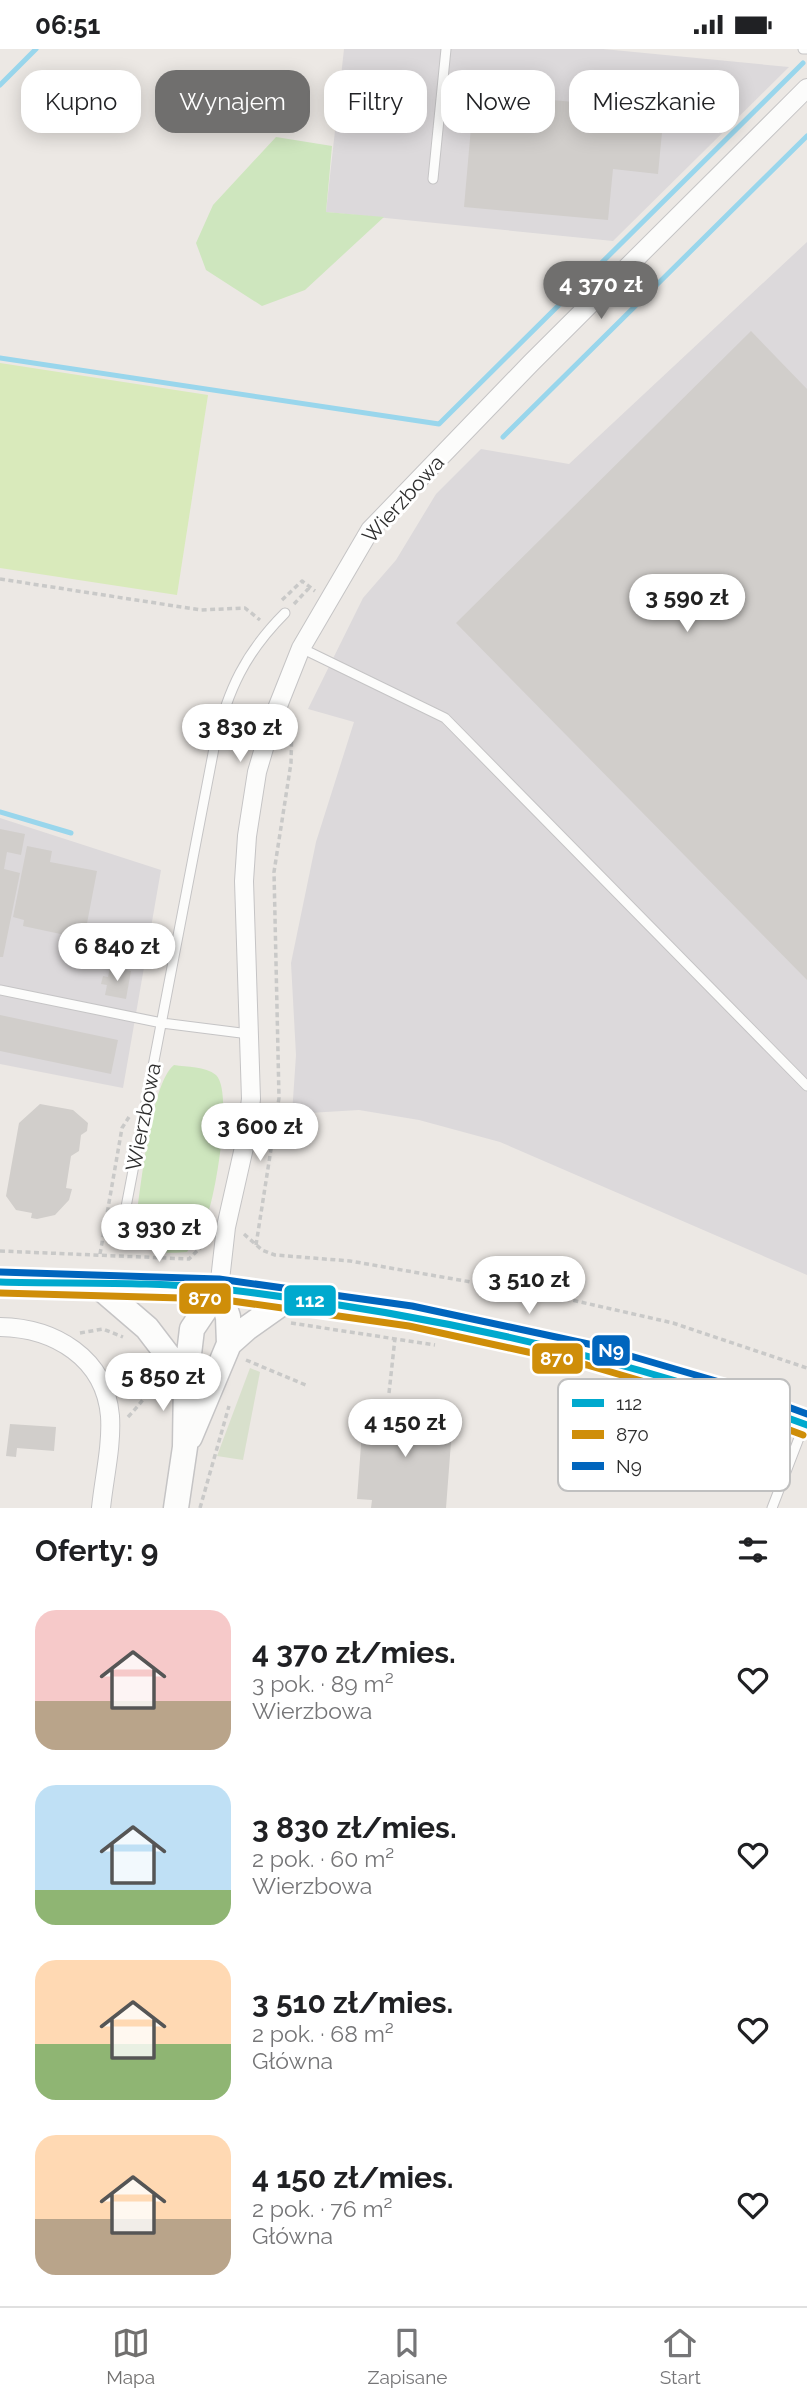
<!DOCTYPE html>
<html lang="pl">
<meta charset="utf-8">
<style>
:root{--surface:#fff;--page:#f6f6f6;--text:#202124;--muted:#757577;--line:#e0e0e0;--accent:#706f6e}
body{margin:0;font-family:Raleway,sans-serif;background:var(--page);color:var(--text);height:100vh;display:flex;flex-direction:column;font-size:26px;white-space:nowrap}
*{box-sizing:border-box;margin:0}
p{font-size:23px;color:var(--muted)}
.icon{flex:none;width:38px;height:38px;fill:none;stroke:currentColor;stroke-width:2;stroke-linecap:round;stroke-linejoin:round}
.map{position:relative;height:1459px;overflow:hidden}
.sheet{display:flex;flex-direction:column;background:var(--surface);flex:1}
.sheet>*{flex:none}
.hud{position:absolute;left:21px;top:21px;width:766px;height:63px;display:flex;gap:14px}
.price{position:absolute;translate:-50% -60px;padding:0 16px;border-radius:24px;background:#fff;color:#222;font-size:23px;line-height:46px;filter:drop-shadow(0 2px 4px #0008)}
.price::after{content:'';position:absolute;left:50%;top:42px;width:21px;height:16px;margin-left:-10px;background:inherit;clip-path:polygon(0 0,100% 0,50% 100%)}
.price.active{background:var(--accent);color:#fff}
ul{padding:0;list-style:none}
li{display:flex;align-items:center;gap:21px;height:175px;padding:0 35px}
li span{display:grid;place-items:center;flex:none;width:196px;height:140px;border-radius:21px;color:#555}
li>.icon{margin-inline-start:auto}
span .icon{width:84px;height:84px;fill:#fffc;stroke-width:1}
li b{font-size:30px}
h2{display:flex;justify-content:space-between;align-items:center;height:84px;padding:0 35px;font-size:30px}
.chip{padding:0 24px;border-radius:21px;background:var(--surface);box-shadow:0 4px 18px #0003;font-size:24px;line-height:63px}
.chip.active{background:var(--accent);color:#fff}
.status{display:flex;justify-content:space-between;align-items:center;height:49px;padding:0 35px;background:var(--surface);direction:ltr}
.status svg{height:19px;fill:currentColor}
.dock{display:flex;justify-content:space-around;align-items:center;height:98px;border-top:2px solid var(--line);background:var(--surface);font-size:19px;color:var(--muted)}
.dock a{display:grid;justify-items:center;gap:4px}
.dock .active{color:var(--accent)}
.map>svg:first-child{display:block}
.industrial{fill:#dcd9db}
.green{fill:#cee6be}
.cemetery{fill:#d8e0cc}
.pitch{fill:#d9eabb}
.lines{fill:none;stroke-linecap:round;stroke-linejoin:round}
.stream{stroke:#99d6ec;stroke-width:5}
.building{fill:#d1cecb}
.lane-casing{stroke:#c5c4c5;stroke-width:11}
.street-casing{stroke:#c5c4c5;stroke-width:20}
.secondary-casing{stroke:#c5c4c5;stroke-width:27}
.path{stroke:#c9c9c8;stroke-width:3.5;stroke-dasharray:5 3.5;stroke-linecap:butt}
.lane{stroke:#fcfcfb;stroke-width:9}
.street{stroke:#fcfcfb;stroke-width:18}
.secondary{stroke:#fcfcfb;stroke-width:24}
.bus-1-casing{stroke:#fff;stroke-width:12}
.bus-2-casing{stroke:#fff;stroke-width:12}
.bus-3-casing{stroke:#fff;stroke-width:12}
.bus-1{stroke:#00a9ce;stroke-width:7}
.bus-2{stroke:#cf8e09;stroke-width:7}
.bus-3{stroke:#0065bd;stroke-width:7}
.labels{text-anchor:middle;dominant-baseline:central;stroke-width:6;stroke-linejoin:round;paint-order:stroke}
.street-label{font-size:21px;fill:#2e2e2e;stroke:#fff}
.key{fill:#fff;stroke:#c0c0c0;stroke-width:2}
.key-label{font-size:19px;fill:#2e2e2e}
.line-badge{stroke:#fff;stroke-width:2.5}
.badge-label{font-size:19px;text-anchor:middle;font-weight:bold;fill:#fff}
</style>
<div class="status"><b>06:51</b><svg viewBox="0 0 49 12"><path d="M0 12V9h3v3zM5 12V6h3v6zM10 12V3h3v9zM15 12V0h3v12zM26 1h20v11H26zM47 4h2v5h-2z"/></svg></div>
<div class="map">
<svg width="807" height="1459" viewBox="0 0 807 1459">
<rect width="100%" height="100%" fill="#ece8e4"/>
<path class="industrial" d="M344,0H603L789,18L613,192L326,163Z
M807,193V1226L500,1093L419,1071L359,1061L292,1065L296,1006L291,914L316,793L354,673L308,660L363,549L396,511L436,445L481,400L569,415Z
M0,769L161,821L123,1039L0,1015Z"/>
<path class="green" d="M276,88L332,97L326,163L384,168L305,241L262,257L206,221L196,194L213,156Z
M174,1016C187,1018 205,1017 216,1026C233,1042 216,1142 208,1164C204,1178 195,1191 187,1203C169,1204 145,1207 144,1185L135,1177C141,1142 150,1035 174,1016Z"/>
<path class="cemetery" d="M250,1319L260,1323L243,1411L217,1407Z"/>
<path class="pitch" d="M0,314L208,346L177,546L0,519Z"/>
<g class="lines">
<path class="stream" d="M0,36L36,0
M0,309L439,375L803,14
M503,388L807,87
M0,763L71,784"/>
</g>
<path class="building" d="M474,44L618,57L617,69L663,73L658,125L613,120L608,171L464,158Z
M751,282L807,340V931L456,574Z
M0,780L25,785L21,806L7,803L4,820L20,824L3,908H0Z
M27,797L52,802L50,813L97,822L84,890L23,877L24,871L13,868Z
M110,918L131,922L126,950L105,946L107,936L101,935L103,927L108,928Z
M0,966L118,991L111,1025L0,1002Z
M40,1055L73,1061L88,1074L87,1082L81,1086L79,1102L71,1107L66,1139L72,1140L69,1151L55,1166L37,1170L31,1169L32,1164L16,1161L6,1147L19,1074Z
M364,1356L453,1367L446,1459H371L372,1451L357,1450Z
M10,1375L56,1378L54,1402L17,1399L16,1408L6,1407Z"/>
<g class="lines">
<defs>
<path id="lane" d="M803,0H807
M433,130L446,0
M301,599L445,669L807,1037
M0,941L162,974L249,985
M140,1190L121,1184L215,694C228,641 245,604 285,564
M772,1459L804,1376"/>
<path id="street" d="M219,1240L226,1178L245,1094L251,1050L244,832L247,787L257,723L272,672L301,599L370,481L531,314L807,39
M0,1278C55,1279 105,1309 110,1367C112,1397 104,1429 101,1459"/>
<path id="secondary" d="M0,1233L219,1240L411,1267L590,1306L720,1344L807,1376
M97,1236L147,1279L186,1330
M219,1240L228,1268L229,1295
M190,1388L229,1295L247,1279L288,1250
M176,1459L185,1398L186,1330L192,1280L219,1240"/>
</defs>
<use href="#lane" class="lane-casing"/>
<use href="#street" class="street-casing"/>
<use href="#secondary" class="secondary-casing"/>
<path class="path" d="M0,530L201,561L245,559L260,571
M282,551L302,532L315,542
M294,555L309,539
M244,1185L262,1201L275,1206L350,1212L563,1249L673,1274L807,1319
M256,1196L279,1049L274,823L291,714L292,673
M0,1202L189,1210L200,1199L206,1183
M100,1205L122,1079L129,1068
M291,1274L435,1296
M80,1284L103,1280L123,1288
M246,1311L308,1337
M389,1344L395,1289
M637,1344L675,1362L756,1389L768,1397L774,1414
M128,1368C148,1346 154,1341 144,1311
M200,1459L229,1357"/>
<use href="#lane" class="lane"/>
<use href="#street" class="street"/>
<use href="#secondary" class="secondary"/>
<defs>
<path id="bus-1" d="M0,1233C73,1235 150,1232 222,1240C422,1263 618,1306 807,1376"/>
<path id="bus-2" d="M0,1244L218,1250L409,1277L587,1316L717,1354L803,1386"/>
<path id="bus-3" d="M0,1223L219,1230L412,1257L593,1296L723,1334L807,1365"/>
</defs>
<use href="#bus-1" class="bus-1-casing"/>
<use href="#bus-2" class="bus-2-casing"/>
<use href="#bus-3" class="bus-3-casing"/>
<use href="#bus-1" class="bus-1"/>
<use href="#bus-2" class="bus-2"/>
<use href="#bus-3" class="bus-3"/>
</g>
<g class="labels">
<g class="street-label">
<text transform="translate(403 450) rotate(-48)">Wierzbowa</text>
<text transform="translate(143 1068) rotate(-79)">Wierzbowa</text>
</g>
</g>
<rect x="558" y="1330" width="232" height="112" rx="10" class="key"/>
<rect x="572" y="1350" width="32" height="8" fill="#00a9ce"/>
<rect x="572" y="1381" width="32" height="9" fill="#cf8e09"/>
<rect x="572" y="1413" width="32" height="8" fill="#0065bd"/>
<g class="key-label">
<text x="616" y="1361">112</text>
<text x="616" y="1392">870</text>
<text x="616" y="1424">N9</text>
</g>
<g class="line-badge">
<rect x="178" y="1233" width="54" height="33" rx="7" fill="#cf8e09"/>
<rect x="283" y="1235" width="54" height="33" rx="7" fill="#00a9ce"/>
<rect x="591" y="1285" width="40" height="33" rx="7" fill="#0065bd"/>
<rect x="531" y="1293" width="53" height="33" rx="7" fill="#cf8e09"/>
</g>
<g class="badge-label">
<text x="205" y="1256">870</text>
<text x="310" y="1258">112</text>
<text x="611" y="1308">N9</text>
<text x="557" y="1316">870</text>
</g>
</svg>
<b class="price active" style="left:601px;top:272px">4 370 zł</b>
<b class="price" style="left:687px;top:585px">3 590 zł</b>
<b class="price" style="left:240px;top:715px">3 830 zł</b>
<b class="price" style="left:117px;top:934px">6 840 zł</b>
<b class="price" style="left:260px;top:1114px">3 600 zł</b>
<b class="price" style="left:159px;top:1215px">3 930 zł</b>
<b class="price" style="left:529px;top:1267px">3 510 zł</b>
<b class="price" style="left:163px;top:1364px">5 850 zł</b>
<b class="price" style="left:405px;top:1410px">4 150 zł</b>
<div class="hud">
<a class="chip">Kupno</a>
<a class="chip active">Wynajem</a>
<a class="chip">Filtry</a>
<a class="chip">Nowe</a>
<a class="chip">Mieszkanie</a>
</div>
</div>
<section class="sheet">
<h2>Oferty: 9<svg class="icon" aria-label="filters" viewBox="0 0 24 24"><path d="M4 7h16M4 17h16"/><circle cx="9" cy="7" r="2"/><circle cx="15" cy="17" r="2"/></svg></h2>
<ul>
<li><span style="background:linear-gradient(#f6c9c9 65%,#b9a48a 0)"><svg class="icon" aria-label="home" viewBox="0 0 24 24"><path d="M3 11l9-7 9 7M6 9v11h12V9"/></svg></span><div><b>4 370 zł/mies.</b><p>3 pok. · 89 m²</p><p>Wierzbowa</p></div><svg class="icon" aria-label="heart" viewBox="0 0 24 24"><path d="M12 20l-8-8c-3-5 5-10 8-4 3-6 11-1 8 4z"/></svg></li>
<li><span style="background:linear-gradient(#bfe0f5 75%,#8fb573 0)"><svg class="icon" aria-label="home" viewBox="0 0 24 24"><path d="M3 11l9-7 9 7M6 9v11h12V9"/></svg></span><div><b>3 830 zł/mies.</b><p>2 pok. · 60 m²</p><p>Wierzbowa</p></div><svg class="icon" aria-label="heart" viewBox="0 0 24 24"><path d="M12 20l-8-8c-3-5 5-10 8-4 3-6 11-1 8 4z"/></svg></li>
<li><span style="background:linear-gradient(#ffd9b3 60%,#8fb573 0)"><svg class="icon" aria-label="home" viewBox="0 0 24 24"><path d="M3 11l9-7 9 7M6 9v11h12V9"/></svg></span><div><b>3 510 zł/mies.</b><p>2 pok. · 68 m²</p><p>Główna</p></div><svg class="icon" aria-label="heart" viewBox="0 0 24 24"><path d="M12 20l-8-8c-3-5 5-10 8-4 3-6 11-1 8 4z"/></svg></li>
<li><span style="background:linear-gradient(#ffd9b3 60%,#b9a48a 0)"><svg class="icon" aria-label="home" viewBox="0 0 24 24"><path d="M3 11l9-7 9 7M6 9v11h12V9"/></svg></span><div><b>4 150 zł/mies.</b><p>2 pok. · 76 m²</p><p>Główna</p></div><svg class="icon" aria-label="heart" viewBox="0 0 24 24"><path d="M12 20l-8-8c-3-5 5-10 8-4 3-6 11-1 8 4z"/></svg></li>
</ul>
</section>
<nav class="dock">
<a class="active"><svg class="icon" aria-label="map" viewBox="0 0 24 24"><path d="M3 6l6-2 6 2 6-2v14l-6 2-6-2-6 2zM9 4v14M15 6v14"/></svg>Mapa</a>
<a><svg class="icon" aria-label="saved" viewBox="0 0 24 24"><path d="M7 4h10v16l-5-4-5 4z"/></svg>Zapisane</a>
<a><svg class="icon" aria-label="home" viewBox="0 0 24 24"><path d="M3 11l9-7 9 7M6 9v11h12V9"/></svg>Start</a>
</nav>
